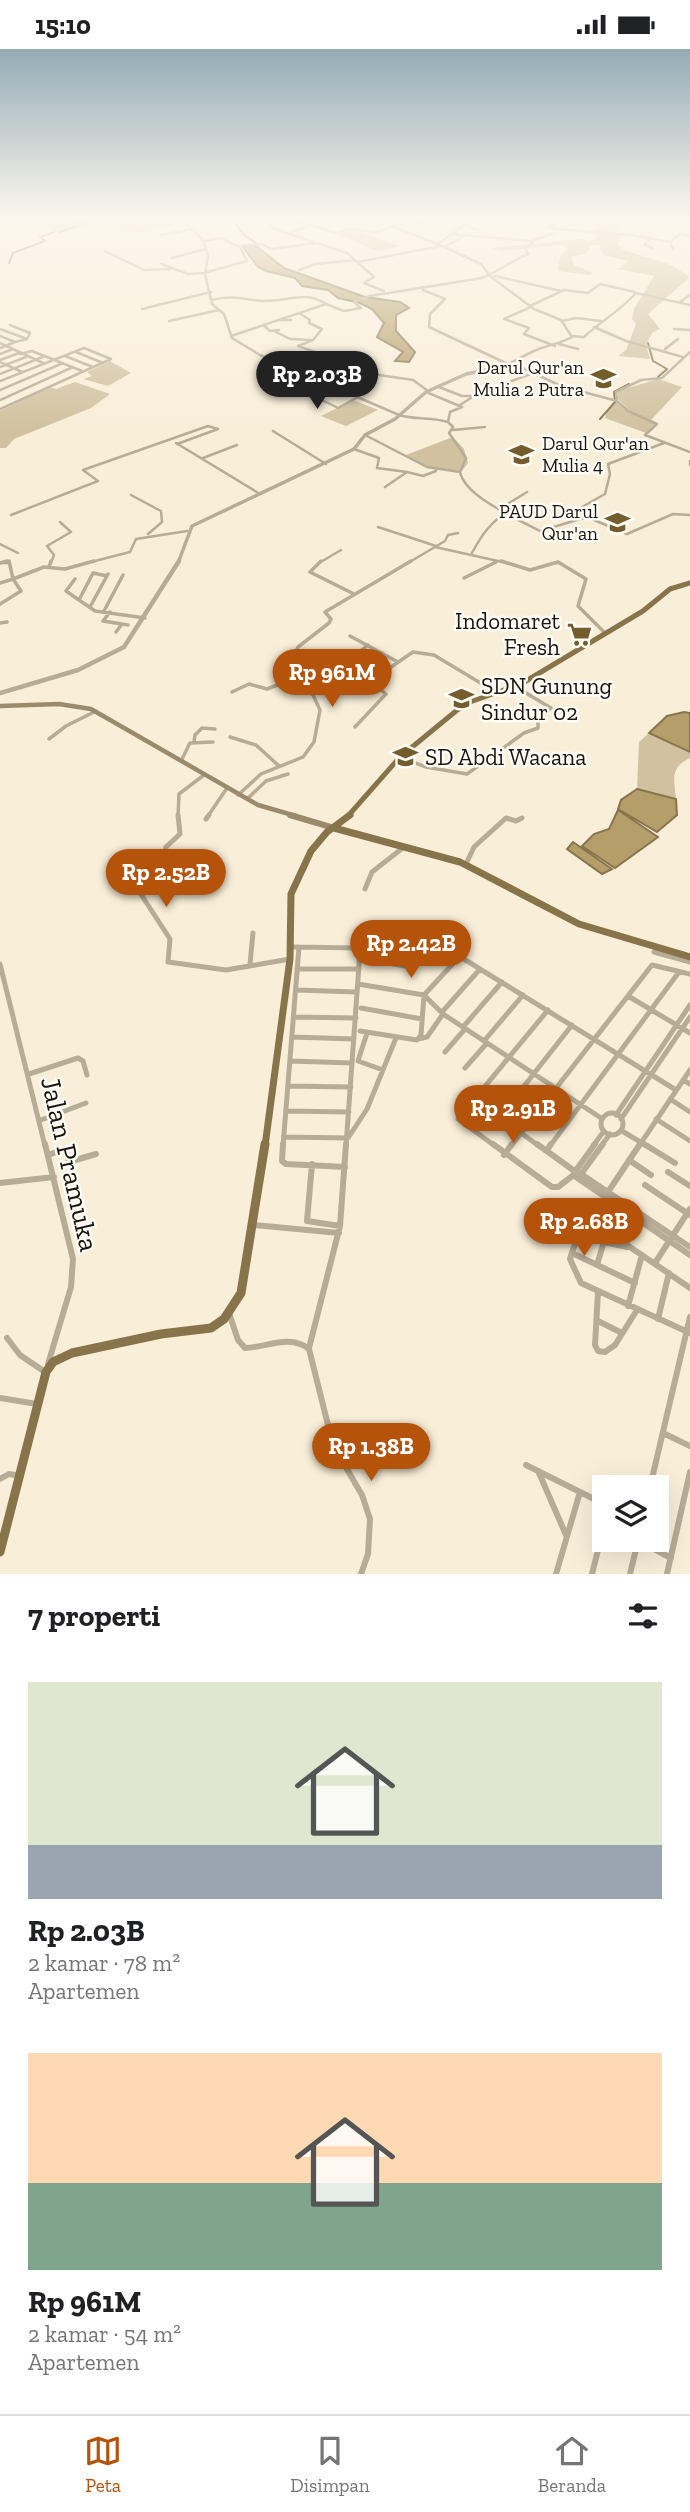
<!DOCTYPE html>
<html lang="id">
<meta charset="utf-8">
<style>
:root{--surface:#fff;--page:#f2f2f2;--text:#202124;--muted:#757577;--line:#e0e0e0;--accent:#b45309}
body{margin:0;font-family:"Zilla Slab",serif;background:var(--page);color:var(--text);height:100vh;display:flex;flex-direction:column;font-size:26px;white-space:nowrap}
*{box-sizing:border-box;margin:0}
p{font-size:23px;color:var(--muted)}
.icon{flex:none;width:38px;height:38px;fill:none;stroke:currentColor;stroke-width:2;stroke-linecap:round;stroke-linejoin:round}
.map{position:relative;height:1525px;overflow:hidden}
.side{display:flex;flex-direction:column;background:var(--surface);flex:1}
.side>*{flex:none}
.tools{position:absolute;left:592px;top:1426px;display:grid;gap:14px}
.tools a{display:grid;place-items:center;width:77px;height:77px;border-radius:0px;background:var(--surface);box-shadow:0 7px 28px #0002;font-size:35px}
.price{position:absolute;translate:-50% -60px;padding:0 16px;border-radius:24px;background:var(--accent);color:#fff;font-size:23px;line-height:46px;filter:drop-shadow(0 2px 4px #0008)}
.price::after{content:'';position:absolute;left:50%;top:42px;width:21px;height:16px;margin-left:-10px;background:inherit;clip-path:polygon(0 0,100% 0,50% 100%)}
.price.active{background:#222;color:#fff}
ul{padding:0;list-style:none}
li{display:grid;align-content:center;gap:14px;height:371px;padding:0 28px}
li span{display:grid;place-items:center;height:217px;border-radius:0px;color:#555}
li>.icon{margin-inline-start:auto}
span .icon{width:126px;height:126px;fill:#fffc;stroke-width:1}
li b{font-size:30px}
h2{display:flex;justify-content:space-between;align-items:center;height:84px;padding:0 28px;font-size:30px}
.status{display:flex;justify-content:space-between;align-items:center;height:49px;padding:0 35px;background:var(--surface);direction:ltr}
.status svg{height:19px;fill:currentColor}
.menu{display:flex;justify-content:space-around;align-items:center;height:98px;border-top:2px solid var(--line);background:var(--surface);font-size:19px;color:var(--muted)}
.menu a{display:grid;justify-items:center;gap:4px}
.menu .active{color:var(--accent)}
.map>svg:first-child{display:block}
.green{fill:#d1c19f}
.water{fill:#b69e6a;stroke:#87754e;stroke-width:2}
.lines{fill:none;stroke-linecap:round;stroke-linejoin:round}
.stream{stroke:#87754e;stroke-width:2}
.minor-far3{stroke:#b7ac96;stroke-width:2.5}
.minor-far2{stroke:#b7ac96;stroke-width:3.5}
.minor-far1{stroke:#b7ac96;stroke-width:5}
.minor{stroke:#b7ac96;stroke-width:6}
.tertiary-far2{stroke:#b7ac96;stroke-width:2.5}
.tertiary-far1{stroke:#b7ac96;stroke-width:3.5}
.tertiary{stroke:#b7ac96;stroke-width:4.5}
.secondary-far1{stroke:#9c8b6a;stroke-width:4.5}
.secondary{stroke:#9c8b6a;stroke-width:6}
.primary-far2{stroke:#88744a;stroke-width:5}
.primary-far1{stroke:#88744a;stroke-width:7}
.primary{stroke:#88744a;stroke-width:9}
.labels{text-anchor:middle;dominant-baseline:central;stroke-width:5;stroke-linejoin:round;paint-order:stroke}
.far-poi-label{font-size:19px;fill:#19150d;stroke:#fefcf7;text-anchor:end}
.poi-label{font-size:23px;fill:#19150d;stroke:#fefcf7;text-anchor:start}
.near-street-label{font-size:28px;fill:#19150d;stroke:#fefcf7}
</style>
<div class="status"><b>15:10</b><svg viewBox="0 0 49 12"><path d="M0 12V9h3v3zM5 12V6h3v6zM10 12V3h3v9zM15 12V0h3v12zM26 1h20v11H26zM47 4h2v5h-2z"/></svg></div>
<div class="map">
<svg width="690" height="1525" viewBox="0 0 690 1525">
<rect width="100%" height="100%" fill="#f9eed8"/>
<path class="green" d="M48,169H174L171,170L176,174L137,184L118,180L119,175L97,173L60,184L38,174Z
M594,169H622L618,182L602,184L621,186L618,196L624,201L671,216L690,228L648,265L660,280L652,284L646,296L650,310L618,307L626,301L636,275L632,270L634,260L654,227L618,220L628,212L603,206L600,196H591L587,204L571,208L574,216L593,224L590,226L558,222L560,207L568,200L562,196L501,202L491,199L581,190L591,192L600,187L593,182L597,178Z
M350,180L400,197L379,203L335,184Z
M110,312L131,324L108,337L83,330L92,327L87,323Z
M658,330L682,338L651,371L631,363L618,350V342Z
M75,333L110,345L91,359L14,390L6,399H0V362L50,338L56,340Z
M353,351L378,361L346,377L321,367Z
M616,353L628,363L655,375L646,384L605,369L607,362Z
M453,388L464,400L468,414L462,422L432,420L406,406Z
M649,684L690,703V709C670,718 674,730 676,750L637,740L639,693Z"/>
<path class="water" d="M255,196L284,219L365,248L400,253L409,259L396,266V282L415,303L409,313L395,312L403,303L377,288L384,274L372,260L360,254L338,249L328,241L302,237L295,229L266,222L258,218L243,198Z
M684,663L690,664V703L649,684L667,667Z
M637,740L676,750L677,766L657,783L618,760L621,751Z
M618,761L658,788L615,819L582,797L594,785L609,780Z
M573,793L612,820L602,825L567,800Z"/>
<g class="lines">
<path class="stream" d="M232,169L243,185L256,194
M59,183L78,177L82,169
M9,214L13,204L45,192L40,188L54,183
M648,294L653,312L667,320L658,328
M600,370L615,353L614,343L629,335"/>
<path class="minor-far3" d="M181,169L204,192L208,207L205,225L212,255L224,265L232,289L260,306L399,366C416,371 431,368 448,373
M266,169L272,173L270,178L313,193
M286,169L336,184L350,180L377,183L410,171L405,169
M544,169L555,175L548,178L556,180L632,186L670,193L680,185L690,187
M413,170L424,175
M465,175L478,181
M396,179L438,195
M290,184L311,176
M452,185L531,192
M161,186L193,180
M649,189L645,196L652,199
M204,192L220,189L237,197L262,195L271,200L317,194L347,204L374,228L364,234L384,242
M670,193L673,200
M444,198L461,189
M105,202L144,221L170,220
M172,209L206,200
M358,213L441,197
M161,215L188,225L206,224
M299,221L315,215L355,211
M207,223L247,212L240,198
M495,227L561,242
M423,241L445,250
M445,250L430,265L429,278L510,316
M212,251C239,245 243,252 267,252C289,252 306,241 326,255
M680,253L690,246
M530,257L564,241L588,244L600,235L635,243
M142,260L211,243
M299,264L310,271L309,274L322,280L313,291L298,297L379,326L413,331L428,342
M504,270L529,279L524,285L555,297
M504,270L531,258
M278,271H291
M169,272L219,261
M562,272L576,269L601,272
M10,276L30,284L27,290
M263,276L270,282L279,281
M594,278L626,292L683,308
M0,280L27,290L15,293
M674,280L690,281
M274,282L290,290L311,291
M0,287L15,293L0,299
M231,287L326,255L344,262L361,259L354,253L370,247L482,229C499,222 511,212 528,205L525,198L533,194L531,192L556,184
M572,287L584,288C601,272 620,262 636,244L690,256
M0,294L43,314
M559,295L578,300
M665,300L678,290
M76,303L103,314
M0,305L13,300
M20,305L32,302L82,322
M65,307L93,318
M266,309L283,303
M0,311L19,304
M0,313L22,323
M514,315L561,337L617,352L628,362L657,375L645,386L690,403
M0,318L26,308
M0,325L45,307
M275,330L296,322
M274,331L294,337L338,359L358,348
M0,332L84,299L111,310L0,360
M439,338L462,347H472L533,324
M0,341L63,314
M426,343L462,358L450,363L448,373L453,378L449,384L466,409L460,423
M0,351L73,318
M617,352L616,343L641,331L662,329L690,303
M460,356L474,347
M453,381L485,378
M273,382L326,415
M365,386L427,418L460,423C465,448 518,470 540,482L587,468L627,485L673,465L690,466
M176,394L260,445
M354,400L379,409L377,419L407,423L385,438
M203,409L237,396
M690,412V416
M407,423L423,427L436,422
M131,446L161,462L162,473L148,485
M501,459L527,443
M11,466L98,432L83,421L208,377L218,380L177,395
M579,468L582,458L605,445L610,425L608,415L664,394
M378,478L436,497
M0,495L18,504
M435,498L507,514
M472,504C481,487 491,472 508,463
M0,514H9
M51,514L54,506L47,497L71,483L60,473
M87,514L130,503L136,490L187,482
M319,514L341,501
M408,514L445,492L448,486L458,484
M554,514H560"/>
<path class="minor-far2" d="M321,512L310,523L354,545
M501,512L530,521L558,513L586,530L578,557L604,583
M0,514L7,512
M49,518L51,512
M464,529L496,513
M75,530L66,542L95,562L145,569
M0,534L13,530L9,512
M79,551L93,524L107,527
M0,555L21,542L13,530L44,518L65,520L94,512
M90,558L108,525
M104,562L123,526
M110,563L103,572L128,576
M0,574L7,573
M116,583L122,575
M350,587L398,613
M368,596L349,611L378,627
M361,618L382,604
M232,643L249,635L267,640L285,633
M355,678L386,645L375,636L378,627L413,603L434,606L497,644
M230,688L256,696L279,717
M49,690L66,677L96,662
M194,693L195,686L202,679L215,680
M400,708L426,718L467,725L524,684L538,679V671L551,659L516,638
M181,712L190,694L213,693
M238,746L261,725L303,708L314,693L320,661L313,646L303,638L280,630L277,620L291,614L298,598L329,574L331,570L325,563L411,512
M247,750L266,732L288,725
M178,767L179,745L204,726
M208,767L227,739"/>
<path class="minor-far1" d="M178,766L180,785L166,798L162,817L133,833L170,890L168,913L226,921L290,910
M206,770L209,766
M466,815L474,798L506,769L516,772L522,769
M365,840L372,823L404,798
M299,898L356,899L360,902L346,1097
M654,903L690,913
M359,909L411,918L431,901L446,899L676,1041
M0,915L45,1097
M250,915L253,884
M297,920H359
M358,935L424,946L443,965L601,1069
M296,941L357,943
M628,947L690,984
M361,959L422,970
M442,963L480,920
M294,968L356,969
M463,978L502,933
M360,982L417,991L421,986L424,946L460,907
M367,984L358,1012L383,1021
M292,988L354,990
M418,990L427,988L443,965
M484,992L523,946
M445,1003L465,980
M290,1012L352,1014
M465,1019L487,994
M29,1025L78,1009L83,1012L87,1026
M683,1031L690,1035
M288,1037L351,1038
M472,1049L539,1097
M670,1050L690,1063
M286,1062L349,1063
M601 1075a11 11 0 1 1 22 0a11 11 0 1 1-22 0Z
M616,1066L690,956
M499,1069L572,976
M621,1070L690,968
M656,1070L690,1092
M41,1071L86,1054
M622,1082L647,1097
M284,1088L348,1089L367,1060L396,989
M283,1097L299,898H291
M495,1097L458,1070L548,961
M511,1097L652,916L690,925
M550,1097L679,923
M593,1097L604,1082
M601,1097L610,1085
M639,1097L690,1021"/>
<path class="minor" d="M45,1095L73,1210L71,1238L48,1315
M283,1095L282,1112L286,1115L345,1118
M493,1095L552,1138H558L571,1128
M537,1095L580,1126
M603,1095L581,1125L690,1198
M644,1095L675,1114
M547,1101L551,1095
M48,1106L65,1100L69,1112H72L96,1105
M504,1106L512,1095
M629,1111L651,1126
M312,1115L307,1172L340,1177L346,1095
M668,1123L690,1137
M574,1124L595,1095
M573,1126L690,1206
M0,1134L54,1128
M645,1136L690,1166
M608,1143L640,1095
M254,1176L339,1184
M604,1193L627,1198
M572,1204L635,1234
M655,1214L690,1160
M597,1216L607,1182
M690,1239L589,1170L582,1172L570,1210L581,1234L690,1284
M598,1243L595,1296L598,1302L605,1303L615,1296L637,1261
M628,1257L642,1206
M229,1264L238,1291L245,1299C268,1298 289,1285 309,1300L333,1396L362,1446L370,1470L368,1505L361,1525
M658,1270L669,1224
M598,1272L622,1284
M7,1289L20,1306L45,1323
M309,1299L340,1177
M0,1349L37,1355
M663,1384L690,1397
M526,1416L604,1455
M539,1424L566,1486
M0,1430L9,1425L21,1427
M614,1438L615,1435
M650,1438L690,1268
M637,1491L671,1509
M556,1525L580,1443
M592,1525L604,1477
M630,1525L638,1492
M667,1525L690,1423"/>
<path class="tertiary-far2" d="M474,169L438,195L481,215L491,228L534,260L561,271L572,288C560,295 546,296 534,302C516,310 513,315 492,320"/>
<path class="tertiary-far1" d="M178,514L192,477L354,400L365,386L395,370L426,343L466,325L500,318"/>
<path class="tertiary" d="M0,644L78,621L124,598L179,512"/>
<path class="secondary-far1" d="M0,657L59,655L91,660L258,756L296,767"/>
<path class="secondary" d="M290,766L334,779"/>
<path class="primary-far2" d="M348,767L400,708L456,662L470,653L521,635L643,562L670,540L690,534"/>
<path class="primary-far1" d="M334,779L460,813L579,875L690,908
M265,1097L290,910L291,845L311,802L327,783L350,766"/>
<path class="primary" d="M0,1503L46,1323L53,1313L72,1304L161,1285L211,1279L224,1270L241,1244L265,1095"/>
</g>
<linearGradient id="sky" x2="0" y2="1"><stop stop-color="#94abb6"/><stop offset="0.44" stop-color="#fcf7ed"/><stop offset="1" stop-color="#fcf7ed" stop-opacity="0"/></linearGradient>
<rect width="690" height="383" fill="url(#sky)"/>
<defs>
<symbol id="school-bare" viewBox="-9 -9 18 18"><path d="M0-5L7-2L0 1L-7-2ZM-4 1L0 2.5L4 1V4Q0 6-4 4Z" fill="#735d2d" stroke="#fefcf7" stroke-width="2.5" paint-order="stroke"/></symbol>
<symbol id="supermarket-bare" viewBox="-9 -9 18 18"><path d="M-6-5.5h2.5l.6 2H6L4.5 2H-2.5L-4.4-4H-6ZM-1.5 3.2a1.3 1.3 0 1 0 .1 0ZM3 3.2a1.3 1.3 0 1 0 .1 0Z" fill="#735d2d" stroke="#fefcf7" stroke-width="2.5" paint-order="stroke"/></symbol>
</defs>
<g fill-rule="evenodd">
<use href="#school-bare" x="586" y="312" width="35" height="35"/>
<use href="#school-bare" x="504" y="388" width="35" height="35"/>
<use href="#school-bare" x="600" y="456" width="35" height="35"/>
<use href="#supermarket-bare" x="562" y="568" width="35" height="35"/>
<use href="#school-bare" x="444" y="632" width="35" height="35"/>
<use href="#school-bare" x="388" y="690" width="35" height="35"/>
</g>
<g class="labels">
<g class="far-poi-label">
<text x="584" y="318">Darul Qur'an<tspan x="584" dy="22">Mulia 2 Putra</tspan></text>
<text x="542" y="394" text-anchor="start">Darul Qur'an<tspan x="542" dy="22">Mulia 4</tspan></text>
<text x="598" y="462">PAUD Darul<tspan x="598" dy="22">Qur'an</tspan></text>
</g>
<g class="poi-label">
<text x="560" y="572" text-anchor="end">Indomaret<tspan x="560" dy="26">Fresh</tspan></text>
<text x="481" y="637">SDN Gunung<tspan x="481" dy="26">Sindur 02</tspan></text>
<text x="425" y="708">SD Abdi Wacana</text>
</g>
<g class="near-street-label">
<text transform="translate(70 1115) rotate(77)">Jalan Pramuka</text>
</g>
</g>
</svg>
<div class="tools">
<a><svg class="icon" aria-label="layers" viewBox="0 0 24 24"><path d="M12 4l9 5-9 5-9-5zM3 14l9 5 9-5"/></svg></a>
</div>
<b class="price active" style="left:317px;top:362px">Rp 2.03B</b>
<b class="price" style="left:332px;top:660px">Rp 961M</b>
<b class="price" style="left:166px;top:860px">Rp 2.52B</b>
<b class="price" style="left:411px;top:931px">Rp 2.42B</b>
<b class="price" style="left:513px;top:1096px">Rp 2.91B</b>
<b class="price" style="left:584px;top:1209px">Rp 2.68B</b>
<b class="price" style="left:371px;top:1434px">Rp 1.38B</b>
</div>
<section class="side">
<h2>7 properti<svg class="icon" aria-label="filters" viewBox="0 0 24 24"><path d="M4 7h16M4 17h16"/><circle cx="9" cy="7" r="2"/><circle cx="15" cy="17" r="2"/></svg></h2>
<ul>
<li><span style="background:linear-gradient(#dfe7d0 75%,#9aa5b1 0)"><svg class="icon" aria-label="home" viewBox="0 0 24 24"><path d="M3 11l9-7 9 7M6 9v11h12V9"/></svg></span><div><b>Rp 2.03B</b><p>2 kamar · 78 m²</p><p>Apartemen</p></div></li>
<li><span style="background:linear-gradient(#ffd9b3 60%,#7fa58c 0)"><svg class="icon" aria-label="home" viewBox="0 0 24 24"><path d="M3 11l9-7 9 7M6 9v11h12V9"/></svg></span><div><b>Rp 961M</b><p>2 kamar · 54 m²</p><p>Apartemen</p></div></li>
</ul>
</section>
<nav class="menu">
<a class="active"><svg class="icon" aria-label="map" viewBox="0 0 24 24"><path d="M3 6l6-2 6 2 6-2v14l-6 2-6-2-6 2zM9 4v14M15 6v14"/></svg>Peta</a>
<a><svg class="icon" aria-label="saved" viewBox="0 0 24 24"><path d="M7 4h10v16l-5-4-5 4z"/></svg>Disimpan</a>
<a><svg class="icon" aria-label="home" viewBox="0 0 24 24"><path d="M3 11l9-7 9 7M6 9v11h12V9"/></svg>Beranda</a>
</nav>
